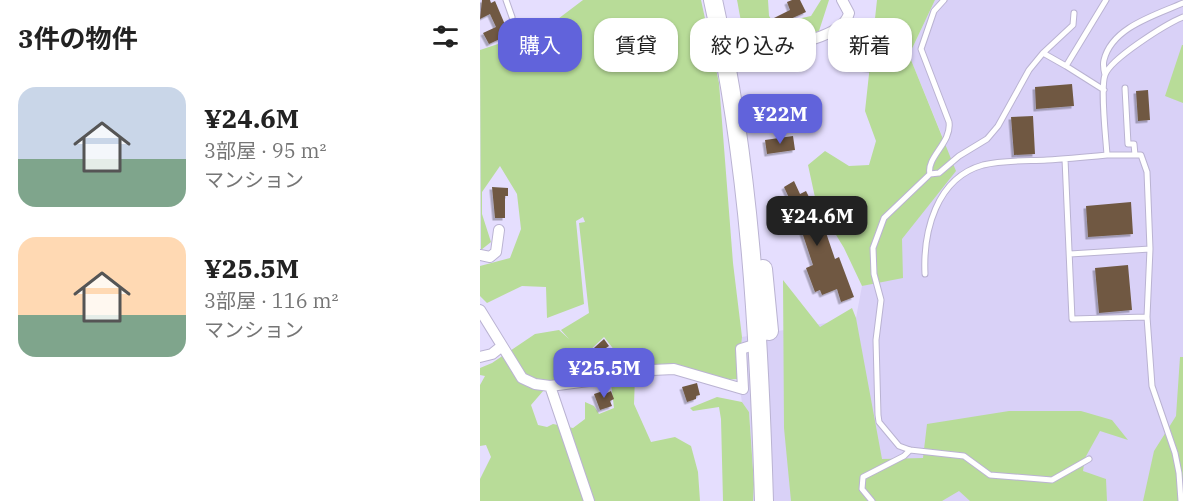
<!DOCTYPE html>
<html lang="ja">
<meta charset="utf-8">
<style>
:root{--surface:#fff;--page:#f2f2f2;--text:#222;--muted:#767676;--accent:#6163db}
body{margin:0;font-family:"IBM Plex Serif","Noto Sans JP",serif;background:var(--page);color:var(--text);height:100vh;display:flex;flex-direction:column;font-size:22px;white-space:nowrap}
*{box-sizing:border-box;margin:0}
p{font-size:20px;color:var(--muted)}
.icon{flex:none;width:33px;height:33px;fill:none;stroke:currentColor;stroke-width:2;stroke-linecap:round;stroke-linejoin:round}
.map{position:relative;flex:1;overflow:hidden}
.side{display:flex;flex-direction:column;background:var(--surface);width:480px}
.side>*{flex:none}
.hud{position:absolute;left:18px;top:18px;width:570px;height:54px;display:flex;gap:12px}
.price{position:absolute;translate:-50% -51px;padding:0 14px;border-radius:12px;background:var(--accent);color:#fff;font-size:20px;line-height:39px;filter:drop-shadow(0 2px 3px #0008)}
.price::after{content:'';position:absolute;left:50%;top:36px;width:18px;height:14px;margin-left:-9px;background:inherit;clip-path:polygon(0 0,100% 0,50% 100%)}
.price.selected{background:#222;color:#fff}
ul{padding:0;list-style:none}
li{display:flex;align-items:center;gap:18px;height:150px;padding:0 18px}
li span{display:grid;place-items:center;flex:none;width:168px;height:120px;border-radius:18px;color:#555}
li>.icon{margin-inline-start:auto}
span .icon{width:72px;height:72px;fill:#fffc;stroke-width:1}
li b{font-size:26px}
h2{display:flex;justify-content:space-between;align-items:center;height:72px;padding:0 18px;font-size:26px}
.tag{padding:0 21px;border-radius:18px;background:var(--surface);box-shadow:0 2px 4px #0004;font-size:21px;line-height:54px}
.tag.selected{background:var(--accent);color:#fff}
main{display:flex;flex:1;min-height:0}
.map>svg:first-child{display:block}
.built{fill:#d9d1f7}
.green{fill:#b8dc98}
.building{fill:#6f5943;filter:url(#shadow)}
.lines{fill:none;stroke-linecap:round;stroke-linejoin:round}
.lane-casing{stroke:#bab3d2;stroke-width:7}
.street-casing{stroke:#bab3d2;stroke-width:12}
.highway-casing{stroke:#bab3d2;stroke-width:20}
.lane{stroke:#fff;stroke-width:5}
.street{stroke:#fff;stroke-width:10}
.highway{stroke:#fff;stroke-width:18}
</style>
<main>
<section class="side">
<h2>3件の物件<svg class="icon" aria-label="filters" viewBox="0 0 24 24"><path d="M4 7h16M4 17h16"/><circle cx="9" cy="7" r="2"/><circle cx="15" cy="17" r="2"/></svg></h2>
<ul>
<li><span style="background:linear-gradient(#c9d6e8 60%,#7fa58c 0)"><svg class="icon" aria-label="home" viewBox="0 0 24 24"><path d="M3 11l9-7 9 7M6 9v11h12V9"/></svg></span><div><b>¥24.6M</b><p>3部屋 · 95 m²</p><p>マンション</p></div></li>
<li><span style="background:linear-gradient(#ffd9b3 65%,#7fa58c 0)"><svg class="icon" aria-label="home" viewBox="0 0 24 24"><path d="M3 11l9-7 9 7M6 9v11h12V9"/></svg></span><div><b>¥25.5M</b><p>3部屋 · 116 m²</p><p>マンション</p></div></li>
</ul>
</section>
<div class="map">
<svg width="703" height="501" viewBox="0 0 703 501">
<defs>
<filter id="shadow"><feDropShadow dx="-2.5" dy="2.5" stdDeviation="0" flood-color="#0004"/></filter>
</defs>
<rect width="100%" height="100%" fill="#e5defe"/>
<path class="built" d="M455,0H703V501H273L274,484L269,412L262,402L258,379L262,337L376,318L382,286L390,284L463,138L429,55Z"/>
<path class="green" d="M103,0H221L239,83L253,263L262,337L258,379L242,380L196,366L138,377L132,372L140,361L147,357L158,364L160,363L146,355L139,356L124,337L106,354L129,373L70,383L51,405L58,425L67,427L73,424L93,428L105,419V402L114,406L119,414L134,408L131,383L155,377L154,404L171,442L195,437L211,446L218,472L220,501H0V479L11,457L6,445L0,446V385L5,376L0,375V368L12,363L55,334L79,330L89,339L81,330L109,313L99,223L105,222L103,217L96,221L104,304L67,318L66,287L42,286L7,303L0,296V266L30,258L41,229L37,194L20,166L2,192V214L11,242L1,250L0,50L66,28Z
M257,0H288L289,16L297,27L308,21L331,16L341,0H349L339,31C317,39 280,53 264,28C260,21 259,9 257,0Z
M397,0H455L429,55L476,171L422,239L423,278L382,286L364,248L336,202L328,165L345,151L369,166L389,165L396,141L385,111Z
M702,45H703V103L685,96Z
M303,280L340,327L372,308L376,318L402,459L443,458L447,424L529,411H601L632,420L648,440L620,431L605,458L603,471L626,479L627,501H490L479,491L462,501H311L304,428Z
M700,357H703V501H663L674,451L696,416Z
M237,397L262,402L269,412L274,484L273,501H243L241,419L239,407L213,411L210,408Z"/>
<path class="building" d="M2,0H10L11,3L15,1L26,27L29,25L35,39L26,43L24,37L9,44L3,33L16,27L10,14L0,19Z
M312,0H320L326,12L297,25L294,18L310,10L307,2Z
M385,36L387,40L390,38L396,49L392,70L377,68L380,57L374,50L377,48L374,42Z
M592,84L594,106L556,109L555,87Z
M668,90L670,120L658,121L656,91Z
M553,116L555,154L534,155L531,117Z
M313,136L315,150L287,154L285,140Z
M314,181L320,194L326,191L332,203L326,206L337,227L343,224L355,259L359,257L374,297L361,302L357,289L342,295L340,290L335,292L326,268L333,265L322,232L323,231L312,210L299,216L294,207L310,200L304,187Z
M12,187L28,188V196H25V218H15Z
M651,202L653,234L608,237L606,206Z
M648,265L652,310L619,313L615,268Z
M124,339L129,346L123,350L135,363L126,371L114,358L119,353L114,348Z
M217,383L220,395L216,396V399L207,402L202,387Z
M126,390L127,393L131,391L134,399L130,401L132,406L120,410L114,394Z"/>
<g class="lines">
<defs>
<path id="lane" d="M26,0L32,17
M594,13L593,25L563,53L549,70L518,126L507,139L479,156L459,173L450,174L404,218L393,248L394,274L401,300L396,340L398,415L399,422L419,446L430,450L484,456L510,475L572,480L609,459
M563,53L586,66
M625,75C624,71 623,64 624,60C632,27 676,15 703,3
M645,88L648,144H654L655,155
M624,90L586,66L626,0
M585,159L592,319L667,317
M450,174C446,157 472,143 469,122L441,49L454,11L464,0
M590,254L670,249
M445,274C443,232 456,178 503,165C523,160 546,161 567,160C587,159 607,157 627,155
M392,501L382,489L383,477L424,456L430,450
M701,501L699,473L695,453L672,386L667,317L670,249L667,172L661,155H627C626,138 620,88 625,75C630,59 686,24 703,17"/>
<path id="street" d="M252,37L267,36L273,51C297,47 363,40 369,13L362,0
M0,255L10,257L16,252L19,230
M0,310L42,378L55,384L70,386L147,376L172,370L194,369L263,389L261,349L277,344
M0,357L12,354L22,346
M70,386L109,501"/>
<path id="highway" d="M233,0C270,164 279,333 284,501
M283,269L289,331"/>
</defs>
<use href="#lane" class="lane-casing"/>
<use href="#street" class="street-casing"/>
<use href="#highway" class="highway-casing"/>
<use href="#lane" class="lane"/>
<use href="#street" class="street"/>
<use href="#highway" class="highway"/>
</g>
</svg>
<b class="price" style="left:300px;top:145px">¥22M</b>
<b class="price selected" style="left:337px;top:247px">¥24.6M</b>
<b class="price" style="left:124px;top:399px">¥25.5M</b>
<div class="hud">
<a class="tag selected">購入</a>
<a class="tag">賃貸</a>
<a class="tag">絞り込み</a>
<a class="tag">新着</a>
</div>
</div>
</main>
